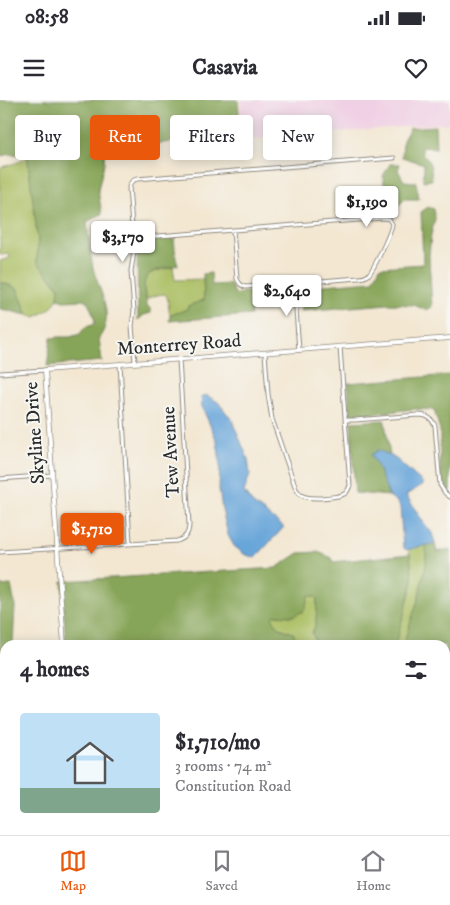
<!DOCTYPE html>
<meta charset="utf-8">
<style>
:root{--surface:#fff;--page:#f7f7f7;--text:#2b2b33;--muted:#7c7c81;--line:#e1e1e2;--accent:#ea580c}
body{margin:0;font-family:"IM FELL DW Pica",serif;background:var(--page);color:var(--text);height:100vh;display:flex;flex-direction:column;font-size:19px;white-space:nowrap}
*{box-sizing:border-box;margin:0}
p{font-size:16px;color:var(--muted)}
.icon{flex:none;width:28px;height:28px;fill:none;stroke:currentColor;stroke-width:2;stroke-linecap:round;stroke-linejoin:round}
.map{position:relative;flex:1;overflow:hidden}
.sheet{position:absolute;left:0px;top:540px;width:450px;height:195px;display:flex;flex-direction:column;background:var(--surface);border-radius:15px 15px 0 0;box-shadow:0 2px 12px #0003}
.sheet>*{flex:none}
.top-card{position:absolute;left:15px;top:15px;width:420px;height:45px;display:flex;gap:10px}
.price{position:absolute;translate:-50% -42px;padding:0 11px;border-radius:5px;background:#fff;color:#222;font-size:16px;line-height:32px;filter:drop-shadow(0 1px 2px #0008)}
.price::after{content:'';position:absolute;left:50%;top:30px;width:15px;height:11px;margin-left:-8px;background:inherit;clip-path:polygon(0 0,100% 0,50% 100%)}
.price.active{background:var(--accent);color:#fff}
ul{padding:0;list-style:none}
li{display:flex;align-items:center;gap:15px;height:125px;padding:0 20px}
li+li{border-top:1px solid var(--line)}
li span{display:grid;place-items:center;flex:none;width:140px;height:100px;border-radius:5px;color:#555}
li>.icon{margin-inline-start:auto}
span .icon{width:60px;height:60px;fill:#fffc;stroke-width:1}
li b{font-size:21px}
h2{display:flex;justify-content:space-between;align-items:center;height:60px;padding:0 20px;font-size:21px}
.pill{padding:0 18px;border-radius:5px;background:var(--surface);box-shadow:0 2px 12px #0003;font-size:18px;line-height:45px}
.pill.active{background:var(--accent);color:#fff}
.status{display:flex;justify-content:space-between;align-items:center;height:35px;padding:0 25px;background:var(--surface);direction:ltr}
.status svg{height:14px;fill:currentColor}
header{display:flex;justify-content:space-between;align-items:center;height:65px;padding:0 20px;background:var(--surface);font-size:22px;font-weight:800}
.dock{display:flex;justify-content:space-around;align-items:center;height:70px;border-top:1px solid var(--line);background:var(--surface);font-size:14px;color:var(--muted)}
.dock a{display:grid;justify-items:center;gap:2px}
.dock .active{color:var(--accent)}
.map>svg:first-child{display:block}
.built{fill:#f0d0e4}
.green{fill:#aabe62;stroke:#6a7446}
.forest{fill:#87a558;stroke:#596842}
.water{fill:#68a5d9;stroke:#4a6882}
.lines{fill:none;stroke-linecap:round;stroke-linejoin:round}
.minor-casing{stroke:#8f897e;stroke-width:5}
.tertiary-casing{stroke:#8f897e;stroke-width:5.5}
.minor{stroke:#fff;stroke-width:3}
.tertiary{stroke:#fff;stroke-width:4}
.labels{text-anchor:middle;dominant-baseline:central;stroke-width:4;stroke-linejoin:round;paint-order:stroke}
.street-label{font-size:19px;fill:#2b2b2b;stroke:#f6f6f2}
</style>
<div class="status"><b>08:58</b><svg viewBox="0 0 49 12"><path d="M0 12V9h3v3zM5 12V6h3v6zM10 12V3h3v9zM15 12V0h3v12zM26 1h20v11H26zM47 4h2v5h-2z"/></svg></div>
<header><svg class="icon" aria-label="menu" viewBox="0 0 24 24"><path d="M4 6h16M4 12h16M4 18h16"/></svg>Casavia<svg class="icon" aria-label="heart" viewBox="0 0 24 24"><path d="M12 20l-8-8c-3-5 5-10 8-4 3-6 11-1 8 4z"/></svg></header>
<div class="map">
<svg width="450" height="735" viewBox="0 0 450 735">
<rect width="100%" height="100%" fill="#f6f6f2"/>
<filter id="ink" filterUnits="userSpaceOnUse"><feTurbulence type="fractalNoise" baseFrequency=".02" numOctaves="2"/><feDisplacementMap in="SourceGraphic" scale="10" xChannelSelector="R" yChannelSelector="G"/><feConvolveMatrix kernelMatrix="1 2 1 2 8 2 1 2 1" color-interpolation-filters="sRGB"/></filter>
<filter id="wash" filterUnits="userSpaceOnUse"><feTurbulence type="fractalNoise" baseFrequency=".0096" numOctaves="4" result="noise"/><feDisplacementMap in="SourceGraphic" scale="20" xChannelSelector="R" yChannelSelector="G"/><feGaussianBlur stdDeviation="1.12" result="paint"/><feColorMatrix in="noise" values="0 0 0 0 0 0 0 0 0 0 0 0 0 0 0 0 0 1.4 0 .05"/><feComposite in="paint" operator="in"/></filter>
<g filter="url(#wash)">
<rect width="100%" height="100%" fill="#f3e7d2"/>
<path class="built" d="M240,0H450V23L243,40Z"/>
<path class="green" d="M28,56L38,142L37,162L59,188L58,199L50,209L36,217L28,215L17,188L3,183H0V161L10,158L9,154L0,155V68C8,64 22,63 28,56Z
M173,167L175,180L203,179L204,200L188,206V208C183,212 176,212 170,216L167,196L164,194L157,195L147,199C135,172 154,172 173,167Z
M426,445V464L418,500L403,545H395L413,482L409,449Z
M308,495L317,498L316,524L312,533L317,545H300L293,533L279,528L272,518L275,515L293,516L307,503Z
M450,582V651L445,654V584Z"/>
<path class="forest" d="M0,0H238L241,35L105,49L104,64L98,90L102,114L87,122C89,137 90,153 93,168C99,191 116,216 99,238L102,261L47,266L51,238L59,237H70L80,234L85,227L93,225L95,222L92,211L86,200L63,201L58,199L59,187L37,162L38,142L27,54L23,57C16,52 7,55 0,56Z
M435,26L436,48L422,47V53C432,63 431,67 432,80L423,81L424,64L402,57L403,40L410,28Z
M390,64H400L398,70L404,81L416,82L419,99H405L398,106L397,113L391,111L386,100L383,76Z
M428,107L434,109L435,119L431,135L429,156L432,207L426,210L414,205L388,204L301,211L300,187L373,181L380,167L423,164L421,112Z
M174,138L176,159L178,165C162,170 143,168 144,189C144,195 147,199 147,205L151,210V213L144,215L138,220L137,140Z
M211,173L212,185L230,184L236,195L243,192H250L251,215L169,221L170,216C176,212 183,212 188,208V206L204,200L203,174Z
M0,183H3L17,188L28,215C18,214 10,210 0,209Z
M450,275V391L447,390L440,374V330L434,310L415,309L350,316L348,283Z
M384,320L385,322L390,356L378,350L372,355L377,365L389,396L355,393L351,322Z
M435,443L437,452L450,449V582L445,584V545H403L418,500L426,464V445Z
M318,452L332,458L333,462L410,454L413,482L395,545H317L312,533L316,524L317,498L309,495L304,511L293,516L275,515L272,518L279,528L293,533L300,545H66L62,481L276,468L299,453Z
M11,485L15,506L13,545H5V592L0,593V486Z
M450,651V735H358L362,730H445V654Z
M80,730H155L157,735H81Z
M210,730H313L309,735H214Z"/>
<path class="water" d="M122,128L123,129V146H100L99,145V130Z
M206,295L218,302L232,320L248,359L250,374L244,392L252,403L284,427L255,458L244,454L234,446L228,435L222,409L219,389L220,362L217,341L202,307L201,297Z
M378,350L395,358L424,384L406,395L424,423L432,433L435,443L406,450L403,447L400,407L396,401L389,396L377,365L371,355Z"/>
</g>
<g filter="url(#ink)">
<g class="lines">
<defs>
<path id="minor" d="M133,138L384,118L389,119L392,124C391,132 373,172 367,176C365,177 360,178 359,178L245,187L240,184L237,179L233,130
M294,183L299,250
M265,253L268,294L272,319L296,389C298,391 298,393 301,395C308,400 339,398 346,393C348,391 348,389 350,386L340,247
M135,262L132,226L134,211L131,171L134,152L129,87L132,81L137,79L394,58
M120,264L130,443
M0,273L45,270
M345,320H355L418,315C427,315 432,318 435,326L440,385L445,393L450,397
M0,379L52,375
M0,452L177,441C186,438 189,433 189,424L179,259
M0,631L5,630
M26,730V735"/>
<path id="tertiary" d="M64,545L45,270L450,238
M78,730V735"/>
</defs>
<use href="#minor" class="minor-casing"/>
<use href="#tertiary" class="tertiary-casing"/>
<use href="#minor" class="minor"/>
<use href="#tertiary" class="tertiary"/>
</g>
</g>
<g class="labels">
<g class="street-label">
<text transform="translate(179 245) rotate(-4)">Monterrey Road</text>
<text transform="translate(35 333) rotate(-94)">Skyline Drive</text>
<text transform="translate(171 352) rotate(-93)">Tew Avenue</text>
</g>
</g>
</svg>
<b class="price" style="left:367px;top:128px">$1,190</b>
<b class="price" style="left:123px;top:163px">$3,170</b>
<b class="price" style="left:287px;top:217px">$2,640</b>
<b class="price active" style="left:92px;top:455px">$1,710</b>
<div class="top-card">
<a class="pill">Buy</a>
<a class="pill active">Rent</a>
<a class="pill">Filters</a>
<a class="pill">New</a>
</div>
<section class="sheet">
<h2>4 homes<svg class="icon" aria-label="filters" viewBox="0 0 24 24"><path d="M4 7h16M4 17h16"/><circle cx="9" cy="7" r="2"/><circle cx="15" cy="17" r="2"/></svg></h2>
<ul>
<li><span style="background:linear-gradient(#bfe0f5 75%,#7fa58c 0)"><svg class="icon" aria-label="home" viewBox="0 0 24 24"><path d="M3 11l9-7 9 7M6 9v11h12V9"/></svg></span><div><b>$1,710/mo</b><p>3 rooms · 74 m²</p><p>Constitution Road</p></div></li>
</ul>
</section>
</div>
<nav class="dock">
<a class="active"><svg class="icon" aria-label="map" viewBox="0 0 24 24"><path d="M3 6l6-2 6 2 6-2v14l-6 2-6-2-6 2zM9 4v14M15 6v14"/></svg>Map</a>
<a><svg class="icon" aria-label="saved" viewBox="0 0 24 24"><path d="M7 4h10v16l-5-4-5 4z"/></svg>Saved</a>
<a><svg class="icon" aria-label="home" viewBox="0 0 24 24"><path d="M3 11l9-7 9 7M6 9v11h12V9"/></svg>Home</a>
</nav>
